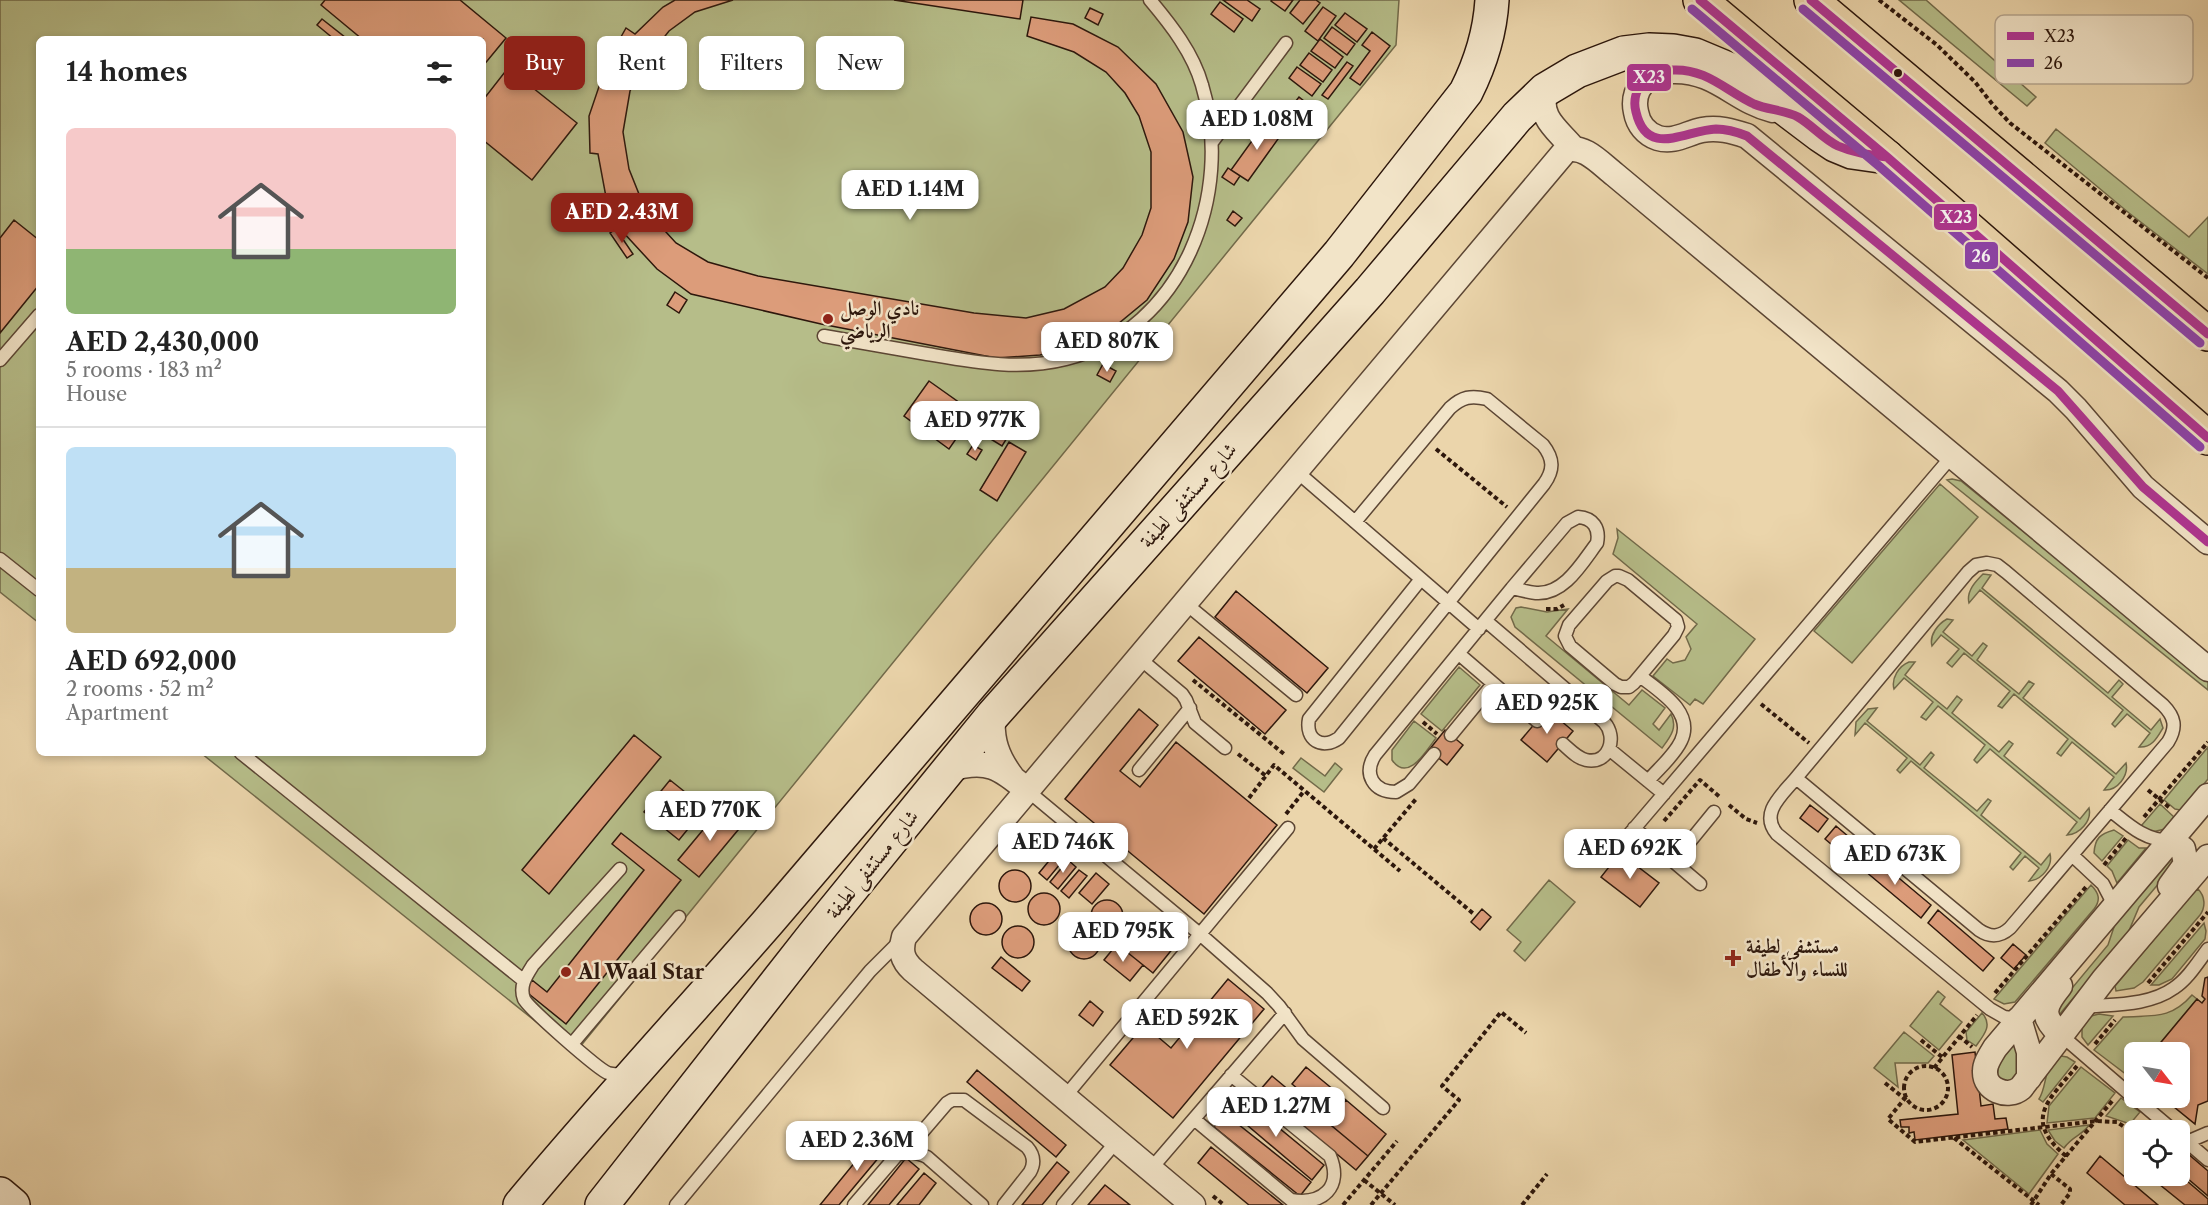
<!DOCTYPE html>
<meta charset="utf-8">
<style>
:root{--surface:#fff;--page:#f2f2f2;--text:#222;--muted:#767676;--line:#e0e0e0;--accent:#8f2418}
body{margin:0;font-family:"Libre Caslon Text",Amiri,serif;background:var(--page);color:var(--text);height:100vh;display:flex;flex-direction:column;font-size:22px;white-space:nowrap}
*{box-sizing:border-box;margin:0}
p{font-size:20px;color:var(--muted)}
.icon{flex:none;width:33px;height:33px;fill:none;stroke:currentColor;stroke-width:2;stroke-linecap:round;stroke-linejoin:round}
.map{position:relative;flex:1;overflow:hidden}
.drawer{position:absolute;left:36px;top:36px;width:450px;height:720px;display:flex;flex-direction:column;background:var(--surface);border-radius:9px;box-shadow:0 3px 9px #0003}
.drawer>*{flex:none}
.top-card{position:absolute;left:504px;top:36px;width:570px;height:54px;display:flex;gap:12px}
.needle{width:39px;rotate:121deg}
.buttons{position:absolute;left:2124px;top:1042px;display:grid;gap:12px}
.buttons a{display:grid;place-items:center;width:66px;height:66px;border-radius:9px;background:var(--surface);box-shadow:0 3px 9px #0003;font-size:30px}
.price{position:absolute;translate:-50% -51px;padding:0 14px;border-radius:12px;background:#fff;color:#222;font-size:20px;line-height:39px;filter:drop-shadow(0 2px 3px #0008)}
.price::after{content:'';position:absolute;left:50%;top:36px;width:18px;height:14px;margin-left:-9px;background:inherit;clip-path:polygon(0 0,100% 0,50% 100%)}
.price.active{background:var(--accent);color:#fff}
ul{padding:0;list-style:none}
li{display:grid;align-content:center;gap:12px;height:318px;padding:0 30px}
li+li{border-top:2px solid var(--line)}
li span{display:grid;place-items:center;height:186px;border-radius:9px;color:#555}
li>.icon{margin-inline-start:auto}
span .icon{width:108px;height:108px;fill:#fffc;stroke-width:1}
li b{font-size:26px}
h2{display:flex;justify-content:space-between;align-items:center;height:72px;padding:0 30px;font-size:26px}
.chip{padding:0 21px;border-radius:9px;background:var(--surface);box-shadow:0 3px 9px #0003;font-size:21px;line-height:54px}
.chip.active{background:var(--accent);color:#fff}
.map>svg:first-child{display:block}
.green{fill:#b6bd89;stroke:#726a4a;stroke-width:1.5}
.building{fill:#dc9c7a;stroke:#2d170c;stroke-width:1.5}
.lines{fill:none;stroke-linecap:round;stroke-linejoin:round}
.lane-casing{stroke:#5c4634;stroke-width:15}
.street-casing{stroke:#5c4634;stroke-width:27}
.secondary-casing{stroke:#2d170c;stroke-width:36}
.highway-casing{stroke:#2d170c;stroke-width:36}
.path{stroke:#2d170c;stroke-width:4;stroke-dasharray:4.5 3;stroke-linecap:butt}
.lane{stroke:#f2e4c8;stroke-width:12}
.street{stroke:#f2e4c8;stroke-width:24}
.secondary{stroke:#f2e4c8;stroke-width:33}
.highway{stroke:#ebd5ab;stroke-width:33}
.bus-1-casing{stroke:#f2e4c8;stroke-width:14}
.bus-2-casing{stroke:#f2e4c8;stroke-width:14}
.bus-1{stroke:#b03593;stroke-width:9}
.bus-2{stroke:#8e44ad;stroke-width:9}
.bus-dot{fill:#2d170c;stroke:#f2e4c8;stroke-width:2}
.poi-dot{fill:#8f2418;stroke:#f2e4c8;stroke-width:2}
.labels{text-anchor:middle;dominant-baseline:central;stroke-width:5;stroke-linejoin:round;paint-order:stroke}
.poi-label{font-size:20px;font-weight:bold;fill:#2d170c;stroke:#f2e4c8;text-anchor:start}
.street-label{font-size:20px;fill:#2d170c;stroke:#f2e4c8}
.key{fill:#f2e4c8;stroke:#b7a690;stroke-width:1.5}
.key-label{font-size:16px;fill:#2d170c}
.line-badge{stroke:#f2e4c8;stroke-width:2}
.badge-label{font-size:16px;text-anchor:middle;font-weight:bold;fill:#fff}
</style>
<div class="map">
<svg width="2208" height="1205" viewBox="0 0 2208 1205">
<rect width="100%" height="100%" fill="#ebd5ab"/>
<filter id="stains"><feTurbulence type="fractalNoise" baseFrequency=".00333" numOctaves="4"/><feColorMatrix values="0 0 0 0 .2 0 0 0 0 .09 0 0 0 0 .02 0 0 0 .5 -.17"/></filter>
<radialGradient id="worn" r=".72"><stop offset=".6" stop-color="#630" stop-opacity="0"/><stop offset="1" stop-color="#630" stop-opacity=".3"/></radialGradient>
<path class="green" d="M0,0H1399L1396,45L575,1053L201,753H483V39H39V623L0,592Z
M1899,0H1926L2036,97L2027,106Z
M2056,129L2189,237L2208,217V274L2129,213L2045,143Z
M1952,479L1961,481L2208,681V690L1947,480Z
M1940,484L1978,517L1852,663L1814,631Z
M1617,529L1755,639L1703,704L1695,699L1690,705L1653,676L1667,659L1673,663L1685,660L1691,649L1686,637L1697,624L1613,554L1618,538Z
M1983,574L1991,575L1982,588L2108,693L2119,680L2123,684L2112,697L2151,730L2160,719L2163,728C2157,738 2152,748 2139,747L2150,733L2127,714L2115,727L2112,724L2123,710L1980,590L1969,603C1966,591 1976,581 1983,574Z
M1521,607L1547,612L1568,609L1546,636L1629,705L1642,690L1665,708L1653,724L1659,730L1671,714C1678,728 1670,737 1662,748L1515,627L1511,617L1516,608Z
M1947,619L1953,620L1943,632L1972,656L1983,643L1987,646L1977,660L2019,694L2029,681L2034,684L2023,698L2116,774L2126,763C2129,776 2117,791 2104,790L2114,777L2072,742L2061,756L2057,753L2068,739L2014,694L2002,708L1998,706L2010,691L1964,653L1952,667L1947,663L1959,649L1941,635L1932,646C1929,635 1938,624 1947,619Z
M1909,662H1915L1905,675L1947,709L1957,696L1962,700L1952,713L1999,752L2009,741L2013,744L2004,756L2080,819L2089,808C2092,821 2080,834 2067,835L2077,822L1990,749L1977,763L1974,760L1985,745L1938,706L1926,720L1921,717L1933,702L1904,678L1894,689C1891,678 1899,666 1909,662Z
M1459,667L1480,685L1442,731L1421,714Z
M1877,708L1867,721L1920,765L1931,752L1934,755L1924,768L1977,811L1988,799L1991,801L1981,815L2041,865L2050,854C2053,866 2042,880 2029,881L2039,868L2025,856L2013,870L2010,867L2021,853L1911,761L1900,773L1897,770L1907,758L1865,723L1855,735L1856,722L1868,709Z
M1414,721L1436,738C1426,751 1408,783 1392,760V750Z
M2208,747V779L2184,808L2180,810L2175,809L2164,800Z
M1301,758L1325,776L1335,763L1342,769L1324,792L1293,768Z
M2160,804L2174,817L2165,829L2152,832L2141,826Z
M2114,830L2123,836L2102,861L2094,853C2095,838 2100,834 2114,830Z
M2128,840L2139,848H2146L2117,883L2112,871L2107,866Z
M2173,857L2176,863L2139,907L2128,933L2059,1015L2053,1011L2108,945L2115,924Z
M1549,880L1575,902L1525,961L1514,951L1521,942L1507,930Z
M2091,885C2099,893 2101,900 2094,909L2015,1002L2004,1004L1994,999Z
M2198,889C2205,896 2206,907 2200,915L2143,982L2134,988L2116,991L2115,986L2193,892Z
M2204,923L2206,931L2205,939L2172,979L2159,985H2151Z
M1938,991L1945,997L1940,1004L1962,1022L1939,1050L1910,1026Z
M2192,995L2197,999L2152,1053H2134V1075H2127L2094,1050L2123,1017C2153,1015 2170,1020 2192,995Z
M1982,1013C1993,1025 1984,1035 1976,1046L1967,1040L1966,1032Z
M2099,1014L2113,1016L2088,1045L2082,1037V1024L2091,1016Z
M1904,1032L1934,1056L1928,1063H1895L1898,1087L1874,1068Z
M2016,1041L2023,1076L2017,1083L1998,1080C1995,1063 2006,1055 2016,1041Z
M2061,1056L2067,1057L2075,1062L2043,1102L2039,1099C2048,1085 2043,1062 2061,1056Z
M2081,1067L2115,1093L2095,1118L2047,1123L2049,1106Z
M2121,1098L2140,1112L2130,1124L2106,1116Z
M2089,1125C2083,1135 2072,1136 2064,1148L2055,1141L2048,1130Z
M2040,1130L2047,1144L2058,1154L2029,1194L1963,1140Z"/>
<path class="building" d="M325,0H460L506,38L483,66V39H362L321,5Z
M675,0H733L695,12L669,31L647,59L630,91L623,132L629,169L645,209L676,243L708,262L758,276L974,313L1026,318L1064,309L1105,287L1123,268L1142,235L1151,208V152L1139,116L1125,93L1106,72L1074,52L1027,36L1031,17L1073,24L1118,47L1156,84L1183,132L1193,177L1188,222L1174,259L1147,300L1113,328L1077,347L1040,355L996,358L821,324L691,294L657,269L622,231L606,197L598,154L590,153L589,116L608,60L626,28L635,34L663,7Z
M894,0H1023L1020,19Z
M1223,0H1247L1260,9L1252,21Z
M1272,0H1293L1285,11L1271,1Z
M1300,0H1316L1320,3L1303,24L1290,13Z
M1220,2L1243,19L1234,32L1211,14Z
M1323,7L1336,16L1318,41L1305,31Z
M1090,8L1103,14L1098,25L1085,18Z
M1345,13L1367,29L1357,42L1335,25Z
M322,19L346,38L334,39L317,25Z
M1332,27L1355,44L1347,55L1324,38Z
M1372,32L1390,46L1360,85L1350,78L1370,51L1362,45Z
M1320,39L1343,57L1335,68L1311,51Z
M1309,53L1332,70L1323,82L1300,65Z
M1347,62L1353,66L1328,99L1322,95Z
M1297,67L1321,84L1312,96L1289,78Z
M508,68L577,123L532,180L483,140V100Z
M1299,97L1324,117L1321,122L1295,102Z
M1267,120L1283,132L1248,181L1231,170Z
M1228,168L1240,176L1234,185L1222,177Z
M1233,211L1242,218L1235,226L1227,220Z
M14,220L39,240V285L0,333V238Z
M616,229L633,254L627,258L610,233Z
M675,292L687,300L679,313L667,305Z
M1103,364L1116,371L1110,382L1097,375Z
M929,381L974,413L949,449L904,416Z
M987,414L1012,430L1002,446L976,430Z
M1009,442L1026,452L997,501L980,490Z
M973,445L982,450L976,460L967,454Z
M1236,591L1328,668L1307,693L1215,617Z
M1199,637L1286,710L1265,734L1178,661Z
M1139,709L1158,725L1120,771L1140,787L1176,742L1277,825L1204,914L1065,799Z
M1547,709L1573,731L1547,762L1521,740Z
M1445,730L1463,745L1447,765L1429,750Z
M634,735L661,757L549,894L522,870Z
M670,780L705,808L679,840L644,812Z
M1810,805L1828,819L1818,832L1800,818Z
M722,807L743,824L699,877L678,860Z
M1836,826L1862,848L1851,861L1825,839Z
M621,833L681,880L566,1024L524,990L532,980L547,992L644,870L612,844Z
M1057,851L1065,858L1047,880L1039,873Z
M1620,853L1659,883L1640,907L1601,877Z
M1869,853L1931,905L1921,918L1859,866Z
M1068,860L1076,867L1058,889L1050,882Z
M1079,870L1087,876L1069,898L1061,891Z
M999 886a16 16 0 1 1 32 0a16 16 0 1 1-32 0Z
M1096,873L1109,884L1092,904L1079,893Z
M1028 909a16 16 0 1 1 32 0a16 16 0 1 1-32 0Z
M1091 916a16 16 0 1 1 32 0a16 16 0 1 1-32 0Z
M970 919a16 16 0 1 1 32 0a16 16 0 1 1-32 0Z
M1482,909L1491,917L1480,930L1471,922Z
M1938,910L1994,958L1983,971L1928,923Z
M1143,913L1178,942L1153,973L1117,944Z
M1002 942a16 16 0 1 1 32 0a16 16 0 1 1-32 0Z
M1068 943a16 16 0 1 1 32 0a16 16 0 1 1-32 0Z
M1117,944L1143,965L1130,981L1104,960Z
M2013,944L2026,955L2014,969L2001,958Z
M1001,957L1030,981L1022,991L992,968Z
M2208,977V1101L2198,1105L2195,1124L2163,1098H2180V1053H2152L2197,999L2202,1003L2205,999L2202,996L2205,978Z
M1228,979L1264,1009L1173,1118L1110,1065L1144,1025L1171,1048Z
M1090,1001L1103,1012L1093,1026L1079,1015Z
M1975,1052L1981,1106L1993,1104L1995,1119L2006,1118L2008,1129L1915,1140L1914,1132L1909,1133V1127H1901L1900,1120L1958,1114L1952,1055Z
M1306,1067L1346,1100L1331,1117L1292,1084Z
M977,1070L1066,1145L1056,1157L967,1082Z
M1272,1076L1368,1156L1356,1170L1260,1090Z
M1239,1095L1324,1165L1312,1180L1228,1109Z
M1346,1100L1386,1134L1368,1156L1327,1122Z
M1224,1113L1311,1182L1300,1196L1214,1127Z
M878,1134L890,1144L839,1205H820Z
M1211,1147L1283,1205H1249L1198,1163Z
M2180,1147L2208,1171V1196L2180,1172Z
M2100,1156L2158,1205H2125L2087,1173Z
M906,1158L919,1169L889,1205H868Z
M1057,1162L1069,1172L1042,1205H1022Z
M924,1173L936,1183L919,1205H897Z
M2180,1175L2208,1199V1205H2185L2149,1176Z
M1105,1185L1130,1205H1088Z"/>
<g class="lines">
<defs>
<path id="lane" d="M1213,141L1286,43
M824,336C858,342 892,348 927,354C974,362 1019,371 1066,359C1183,330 1235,193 1202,85C1193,53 1171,25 1150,0
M0,360L39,315
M1295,470L1479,629
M1578,517C1593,518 1600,528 1597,543C1582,563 1564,595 1536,593C1528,592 1520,590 1512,588L1567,523Z
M1355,522L1450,408C1462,397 1471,395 1487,399L1543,445C1554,459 1554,470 1544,484L1339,738C1322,750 1305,740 1309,719L1421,579
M0,559L39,590
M1987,563L1997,565L2006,572L2163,705C2175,717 2177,727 2168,742L2010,928C2000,937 1991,938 1979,930L1796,778L1968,572L1976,565Z
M1615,576H1619L1628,580L1676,620L1678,627L1674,635L1634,683L1629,687H1621L1615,684L1570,646L1565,636L1569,625L1607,581Z
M1185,603L1296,695
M1486,621L1604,722C1618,737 1609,765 1586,760C1577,758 1570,750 1563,744
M1459,654L1537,721
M1139,658L1182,694L1186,700L1195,723L1225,748
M1640,676C1659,691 1695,712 1681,741C1674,756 1658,769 1648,781
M1451,735L1493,684
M1609,749L1664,794
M241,753L523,980
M1434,754L1409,784L1396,792C1373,792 1363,774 1375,755L1512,588
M1139,770L1190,708
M1796,778C1782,795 1759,813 1777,834L1990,1009L2004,1017L2019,1019
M1028,791L1201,935L1267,993L1279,1006L1303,1039L1383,1108
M2110,810C2129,825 2144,840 2170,841
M1634,828L1700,884
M1621,844L1952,456
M2072,855L2103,884L2115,907
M1674,861L1714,812
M620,869L533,965C526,976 519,986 524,999C527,1007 599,1070 608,1073C613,1075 622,1074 627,1074
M2083,1007C2113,1004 2149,1006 2174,988C2188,979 2198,962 2208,949
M2061,1035L2134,1098
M572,1044L679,917
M1064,1098L1288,828
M2135,1098L2174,1131
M1194,1119L1291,1200C1323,1205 1343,1187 1330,1156L1231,1075
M2180,1136L2208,1160
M2187,1142L2208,1133
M905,1152L947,1103L952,1100H964L1027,1147C1034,1155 1035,1163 1030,1172L1004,1205
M1150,1170L1285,1013
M676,1205L870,971L900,941
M854,1205L897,1155C909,1151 916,1152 927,1157L982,1205
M1063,1205L1116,1142"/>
<path id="street" d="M1545,90C1538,118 1556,128 1573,148
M1773,110C1735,101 1717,70 1673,71C1663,71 1655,73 1647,79C1637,87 1633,99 1636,112C1638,124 1646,134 1658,138C1674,143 1687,133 1702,130C1718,127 1732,131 1747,136L2058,391L2076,409L2143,487L2208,542
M993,715C991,740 997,757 1012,777
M950,769C987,758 1000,767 1028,791
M2208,796L1995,1048C1991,1055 1985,1063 1985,1071C1984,1090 2008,1099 2021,1088L2104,979L2208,857
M2170,886L2186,864L2183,849L2171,841
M2060,986C2043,1007 2040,1016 2061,1035
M2019,1019L2029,1052V1078
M1193,1205L913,970C902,960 900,951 904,937L1566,150C1584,144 1601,164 1614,174L2208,669"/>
<path id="secondary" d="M0,1194L13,1205
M520,1205C600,1109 685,1017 768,922L1339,254L1466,92C1481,62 1490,34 1492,0
M602,1205L813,936L993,715L1370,291L1517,117L1545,90L1577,71L1624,53L1649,50L1673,51L1695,55L1738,73L1820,135L1835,145L1852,152L1887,157"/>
<path id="highway" d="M1700,0L1887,157L2208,438
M1811,0L2208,334"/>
</defs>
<use href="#lane" class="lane-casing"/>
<use href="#street" class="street-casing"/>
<use href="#secondary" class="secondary-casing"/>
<use href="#highway" class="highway-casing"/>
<path class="path" d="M1879,0L1937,45L1975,82L1993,105L2010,123L2208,278
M1436,449L1507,507
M1546,609H1557L1564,605
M1193,680L1284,754
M1761,704L1809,743
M1423,722L1437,734
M1238,754L1266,776
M2148,790L2170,808
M1249,798L1274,765L1400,871
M1729,805L1746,819L1757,823
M1286,814L1304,791
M2144,817L2208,742
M1664,821L1700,780L1721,798
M1383,838L1475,915
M1374,849L1416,799
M2104,865L2126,838
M2148,983L2208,912
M1995,993L2086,887
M1959,1036L1972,1047
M1921,1040L1942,1057
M2095,1044L2115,1020
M1904 1088a22 22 0 1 1 44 0a22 22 0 1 1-44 0Z
M1934,1068L1977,1015
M1885,1083L1905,1099
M1906,1097L1888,1119L1915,1142L2096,1121L2117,1122L2130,1131
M1954,1138L2039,1205
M2066,1156C2022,1119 2049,1100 2077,1066
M2051,1174L2070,1189V1193L2061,1205
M1364,1180L1395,1205
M1213,1196L1224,1205
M1343,1205L1397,1141
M1371,1205L1459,1100L1442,1086L1501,1012L1526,1033
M1522,1205L1547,1174
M2031,1205L2051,1174L2113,1100"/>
<use href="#lane" class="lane"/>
<use href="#street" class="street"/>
<use href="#secondary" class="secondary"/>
<use href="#highway" class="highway"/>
<defs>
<path id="bus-1" d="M1700,0L1887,157L2208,438
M1811,0L2208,334
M1887,157C1870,155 1854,153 1838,146C1823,139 1812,125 1798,117C1785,110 1768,110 1754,104C1726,91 1706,68 1672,70C1661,71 1651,75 1643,82C1636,90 1633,101 1636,112C1647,159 1686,130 1716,129C1727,129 1737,132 1747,136L2058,391L2143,487L2208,542"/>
<path id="bus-2" d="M1692,9L1879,166L2200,447
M1803,9L2200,343"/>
</defs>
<use href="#bus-1" class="bus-1-casing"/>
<use href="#bus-2" class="bus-2-casing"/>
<use href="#bus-1" class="bus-1"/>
<use href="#bus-2" class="bus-2"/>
</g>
<circle class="bus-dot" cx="1898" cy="73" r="5"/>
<g class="poi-dot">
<circle cx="828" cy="319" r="6"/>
<path d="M1730 949h6v6h6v6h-6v6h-6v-6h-6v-6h6z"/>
<circle cx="566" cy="972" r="6"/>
</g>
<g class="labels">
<g class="poi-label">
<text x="840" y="308">نادي الوصل<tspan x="840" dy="23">الرياضي</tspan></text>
<text x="1746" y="946">مستشفى لطيفة<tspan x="1746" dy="23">للنساء والأطفال</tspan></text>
<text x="578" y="972">Al Waal Star</text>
</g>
<g class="street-label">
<text transform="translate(1188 495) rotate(-48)">شارع مستشفى لطيفة</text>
<text transform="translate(872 864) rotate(-51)">شارع مستشفى لطيفة</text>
</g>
</g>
<rect x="1995" y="15" width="198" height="69" rx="9" class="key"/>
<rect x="2007" y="32" width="27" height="8" fill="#b03593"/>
<rect x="2007" y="59" width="27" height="8" fill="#8e44ad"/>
<g class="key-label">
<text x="2044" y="42">X23</text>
<text x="2044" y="69">26</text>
</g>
<g class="line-badge">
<rect x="1626" y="63" width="46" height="29" rx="6" fill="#b03593"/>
<rect x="1933" y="203" width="45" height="28" rx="6" fill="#b03593"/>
<rect x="1964" y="241" width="35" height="29" rx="6" fill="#8e44ad"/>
</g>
<g class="badge-label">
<text x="1649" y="83">X23</text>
<text x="1956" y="223">X23</text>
<text x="1981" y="262">26</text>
</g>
<rect width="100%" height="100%" filter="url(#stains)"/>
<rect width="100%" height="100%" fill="url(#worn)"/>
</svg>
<div class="buttons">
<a><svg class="needle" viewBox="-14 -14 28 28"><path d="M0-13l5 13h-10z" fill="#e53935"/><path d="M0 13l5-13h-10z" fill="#767676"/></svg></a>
<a><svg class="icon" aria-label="locate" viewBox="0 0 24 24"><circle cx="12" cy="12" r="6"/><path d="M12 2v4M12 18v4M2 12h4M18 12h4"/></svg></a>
</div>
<b class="price" style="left:1257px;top:151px">AED 1.08M</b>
<b class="price" style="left:910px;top:221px">AED 1.14M</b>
<b class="price active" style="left:622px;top:244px">AED 2.43M</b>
<b class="price" style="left:1107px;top:373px">AED 807K</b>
<b class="price" style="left:975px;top:452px">AED 977K</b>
<b class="price" style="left:1547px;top:735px">AED 925K</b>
<b class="price" style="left:710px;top:842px">AED 770K</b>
<b class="price" style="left:1063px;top:874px">AED 746K</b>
<b class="price" style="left:1630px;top:880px">AED 692K</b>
<b class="price" style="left:1895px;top:886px">AED 673K</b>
<b class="price" style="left:1123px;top:963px">AED 795K</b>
<b class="price" style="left:1187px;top:1050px">AED 592K</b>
<b class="price" style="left:1276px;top:1138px">AED 1.27M</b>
<b class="price" style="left:857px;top:1172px">AED 2.36M</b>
<div class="top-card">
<a class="chip active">Buy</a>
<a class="chip">Rent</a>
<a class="chip">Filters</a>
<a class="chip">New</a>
</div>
<section class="drawer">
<h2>14 homes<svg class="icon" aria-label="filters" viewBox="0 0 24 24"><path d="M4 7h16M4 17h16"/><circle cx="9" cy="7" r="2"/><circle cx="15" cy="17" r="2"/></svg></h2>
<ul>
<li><span style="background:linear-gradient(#f6c9c9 65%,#8fb573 0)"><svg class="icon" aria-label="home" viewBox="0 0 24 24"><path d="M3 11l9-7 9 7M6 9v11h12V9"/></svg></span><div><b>AED 2,430,000</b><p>5 rooms · 183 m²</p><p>House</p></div></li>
<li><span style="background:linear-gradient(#bfe0f5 65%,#c2b280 0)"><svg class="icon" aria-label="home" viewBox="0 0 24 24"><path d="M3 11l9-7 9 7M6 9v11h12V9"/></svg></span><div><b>AED 692,000</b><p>2 rooms · 52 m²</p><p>Apartment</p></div></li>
</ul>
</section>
</div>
